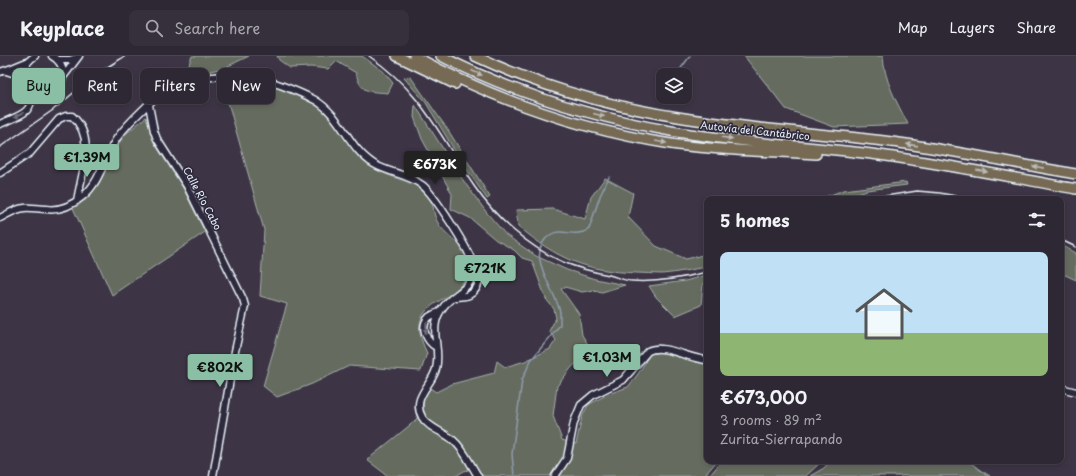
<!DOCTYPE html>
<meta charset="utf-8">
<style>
:root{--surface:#2e2834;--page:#36303c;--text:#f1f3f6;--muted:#a7a6ac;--line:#49444f;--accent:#8abfa5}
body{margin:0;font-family:"Playpen Sans",sans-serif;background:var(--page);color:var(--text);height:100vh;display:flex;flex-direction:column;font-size:15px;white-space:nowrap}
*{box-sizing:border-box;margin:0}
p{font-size:13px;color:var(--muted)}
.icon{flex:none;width:22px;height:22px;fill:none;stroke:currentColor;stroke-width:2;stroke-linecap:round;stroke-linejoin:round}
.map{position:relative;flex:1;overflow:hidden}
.panel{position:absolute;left:704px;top:140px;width:360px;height:268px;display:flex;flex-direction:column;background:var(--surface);border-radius:8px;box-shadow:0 2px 6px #0003,0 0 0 1px var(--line)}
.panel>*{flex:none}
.guide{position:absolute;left:12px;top:12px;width:380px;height:36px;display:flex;gap:8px}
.controls{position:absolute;left:656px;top:12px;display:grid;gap:8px}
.controls a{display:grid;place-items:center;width:36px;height:36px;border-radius:8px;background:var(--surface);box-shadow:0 2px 6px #0003,0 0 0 1px var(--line);font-size:20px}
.price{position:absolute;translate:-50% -34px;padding:0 9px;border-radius:4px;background:var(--accent);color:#111;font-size:13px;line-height:26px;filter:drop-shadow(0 1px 2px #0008)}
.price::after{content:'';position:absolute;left:50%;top:24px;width:12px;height:9px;margin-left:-6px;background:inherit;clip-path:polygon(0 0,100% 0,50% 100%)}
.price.on{background:#222;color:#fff}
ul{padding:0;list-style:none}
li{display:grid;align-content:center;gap:8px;height:212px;padding:0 16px}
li+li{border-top:1px solid var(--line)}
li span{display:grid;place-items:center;height:124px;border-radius:8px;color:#555}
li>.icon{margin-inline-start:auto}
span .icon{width:72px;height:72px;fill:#fffc;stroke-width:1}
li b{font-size:17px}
h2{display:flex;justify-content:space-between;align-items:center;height:48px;padding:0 16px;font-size:17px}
.chip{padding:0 14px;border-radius:8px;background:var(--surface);box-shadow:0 2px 6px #0003,0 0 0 1px var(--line);font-size:14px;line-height:36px}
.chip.on{background:var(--accent);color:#111}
header{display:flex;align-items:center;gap:24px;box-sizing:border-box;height:56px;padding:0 20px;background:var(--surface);border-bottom:1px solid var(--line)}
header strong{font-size:19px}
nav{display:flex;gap:22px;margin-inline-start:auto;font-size:14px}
.search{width:280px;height:36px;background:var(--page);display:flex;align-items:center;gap:10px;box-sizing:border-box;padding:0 14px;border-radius:8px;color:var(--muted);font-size:15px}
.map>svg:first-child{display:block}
.green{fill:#656c5f;stroke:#a6aeac}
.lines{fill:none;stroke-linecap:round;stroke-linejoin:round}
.stream{stroke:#909baf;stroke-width:1.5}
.minor-casing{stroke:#e8f1f8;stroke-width:9}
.highway-casing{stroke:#e8f1f8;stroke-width:12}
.minor{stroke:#2f2a3d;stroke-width:6}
.highway{stroke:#766a55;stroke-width:9}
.rail{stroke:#e8f1f8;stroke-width:1.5}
.oneway{fill:#babbb7}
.oneway2{fill:#70707e}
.labels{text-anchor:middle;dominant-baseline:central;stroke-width:3.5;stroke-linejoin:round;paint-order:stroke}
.street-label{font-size:10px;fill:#e8f1f8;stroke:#2f2a3d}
</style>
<header>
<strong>Keyplace</strong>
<div class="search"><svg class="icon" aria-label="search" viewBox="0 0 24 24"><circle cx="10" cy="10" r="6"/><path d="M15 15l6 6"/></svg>Search here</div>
<nav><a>Map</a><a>Layers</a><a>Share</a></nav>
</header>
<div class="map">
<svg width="1076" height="420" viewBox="0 0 1076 420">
<rect width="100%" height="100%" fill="#3d3545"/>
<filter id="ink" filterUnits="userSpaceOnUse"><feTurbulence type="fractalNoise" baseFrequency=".025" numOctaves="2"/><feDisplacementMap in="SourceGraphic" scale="8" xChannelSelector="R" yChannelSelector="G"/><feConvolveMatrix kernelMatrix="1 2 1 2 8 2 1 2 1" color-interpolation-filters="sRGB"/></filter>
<g filter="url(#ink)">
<path class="green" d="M192,0H249L224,12L210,15L214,19L183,24L175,18V10L187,13Z
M277,0H362L383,15L393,27L388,37C369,35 361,38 356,17L336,5L328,13L311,11L290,12L279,4Z
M744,0H883C884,24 897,47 908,68L834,71L786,53Z
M410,20L448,74L490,141L487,143L461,105L426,47L404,22Z
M235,24C261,24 309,40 327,58C341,71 348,91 362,104C372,114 389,119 402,124C407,126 412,127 416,130C422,134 429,140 432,147C434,153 434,160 437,165C444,180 460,183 467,202C468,205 467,210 467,214C464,251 398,239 427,297L421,315L349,310L312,328L277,341L263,330L287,248L260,240L264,174L222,25Z
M415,49L465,127L487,157L506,179L536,200L567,214L595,223L625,229L602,236L594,234L582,236L565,231L561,233L579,258L582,279L596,301L591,305L580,304L572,311L557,330L553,360L562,384L576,388L582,361L588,349L608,338L628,331L638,318L650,298L662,296L707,309V405H717L704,420H481L476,412L464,415L456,420H388L367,404L415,365L423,352L424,339L430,332L436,336L452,328L494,317L497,305L505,311L525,305L550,293L556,284L549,275L556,262L554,253L546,243L532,205L522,202L514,194L496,184L470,162L451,153L452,138L422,83L414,61Z
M146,61L155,88L182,130L205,176L112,239L73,152L87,142L97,130L123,80Z
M605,122L633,137L628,161L656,190L686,203L707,198V211C692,213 677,217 662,218C654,218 645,217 637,217C585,215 557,203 518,170L516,154L553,153L585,163L591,141Z
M906,126L907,129L867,134L841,143H819L844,134Z
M930,140L949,143H885L897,141Z
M1061,189L1076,197V224L1061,217Z
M707,219V226L703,228L701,249L675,260L656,241L649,230L685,225Z
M722,405H822L806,420H709Z
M830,405H989V406H970L980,414L990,420H810L824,412Z"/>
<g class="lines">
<path class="stream" d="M676,19L690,0
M514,420L512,398L522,324L531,304L560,269C560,265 560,260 560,256C556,234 523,198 550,179C561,171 576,183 589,173L600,140L609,121"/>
<defs>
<path id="minor" d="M35,0C9,16 36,50 57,32C61,28 63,23 63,18C63,10 59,4 52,0
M58,4H70L77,2
M6,15L25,21
M0,16L12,12L29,5
M63,21L79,0
M149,49L154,75L157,83L187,130L243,243L245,250L235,295L213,420
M0,68C20,59 35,58 31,32
M0,117L30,97L59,63L66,60H72C97,82 81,118 77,145
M0,162C8,158 15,153 24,152C31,151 38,153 46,153C60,155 71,150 82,141C101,126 104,101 117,82C127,68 157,38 171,31C189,22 229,18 249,20C267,23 298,35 315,44C342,60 348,92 374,108C389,117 408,118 422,129C433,137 471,196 473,209C475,233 456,235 444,250C426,272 442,290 436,313C432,329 411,342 422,361C428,372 444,376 453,384C464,393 470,408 478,420
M456,241C460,240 465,241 469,239C479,234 484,217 473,212
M436,291C427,286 419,271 429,261C432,259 436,257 440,256
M1061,332L1076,336
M555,420L567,402L574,366L581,349L593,339L623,324L648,295C663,287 689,303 707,304"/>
<path id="highway" d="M397,0L455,28
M414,0C493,43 581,74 671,88C719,95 767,95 816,98
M441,0C513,37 592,61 671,75C740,87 810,90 879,99C945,108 1010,121 1076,133
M475,0C541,31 612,51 684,62C751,73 818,77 884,85C949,93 1012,107 1076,118"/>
</defs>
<use href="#minor" class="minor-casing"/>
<use href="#highway" class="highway-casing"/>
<use href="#minor" class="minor"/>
<use href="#highway" class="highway"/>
<path class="rail" d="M369,0C422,36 440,80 474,130C495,161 528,191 563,206C578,212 593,216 609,219C617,221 625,225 632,225C658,227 683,222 707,216
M0,91L53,54L95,19L125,0
M866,143L917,135L940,137L972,143
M1061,184L1076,191"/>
</g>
<defs><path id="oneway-solid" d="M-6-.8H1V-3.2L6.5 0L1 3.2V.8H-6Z"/></defs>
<g class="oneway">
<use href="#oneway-solid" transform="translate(477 17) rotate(24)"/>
<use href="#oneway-solid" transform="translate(599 59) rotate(15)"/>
<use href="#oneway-solid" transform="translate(727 82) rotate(7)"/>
<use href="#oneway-solid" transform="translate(661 86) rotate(10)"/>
<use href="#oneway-solid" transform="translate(912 89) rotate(-172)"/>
<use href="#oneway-solid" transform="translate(1038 111) rotate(-169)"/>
<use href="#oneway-solid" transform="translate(982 115) rotate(10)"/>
</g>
<g class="oneway2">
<use href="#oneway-solid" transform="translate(19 59) rotate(153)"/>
<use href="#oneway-solid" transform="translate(426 272) rotate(93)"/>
</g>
</g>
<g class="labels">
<g class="street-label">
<text transform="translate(755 74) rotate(6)">Autovía del Cantábrico</text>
<text transform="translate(203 142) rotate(62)">Calle Río Cabo</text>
</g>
</g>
</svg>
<div class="controls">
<a><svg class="icon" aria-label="layers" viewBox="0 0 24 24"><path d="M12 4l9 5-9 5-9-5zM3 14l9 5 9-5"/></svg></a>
</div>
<b class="price" style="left:87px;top:122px">€1.39M</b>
<b class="price on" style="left:435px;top:129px">€673K</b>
<b class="price" style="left:485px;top:233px">€721K</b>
<b class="price" style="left:607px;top:322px">€1.03M</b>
<b class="price" style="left:220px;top:332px">€802K</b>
<div class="guide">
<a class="chip on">Buy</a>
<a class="chip">Rent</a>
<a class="chip">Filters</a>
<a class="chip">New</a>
</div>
<section class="panel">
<h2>5 homes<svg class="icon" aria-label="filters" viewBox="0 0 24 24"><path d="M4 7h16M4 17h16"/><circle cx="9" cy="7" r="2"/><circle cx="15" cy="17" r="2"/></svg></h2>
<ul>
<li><span style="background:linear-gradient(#bfe0f5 65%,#8fb573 0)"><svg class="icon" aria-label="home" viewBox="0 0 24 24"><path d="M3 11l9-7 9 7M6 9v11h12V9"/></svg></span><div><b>€673,000</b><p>3 rooms · 89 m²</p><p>Zurita-Sierrapando</p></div></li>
</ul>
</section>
</div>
